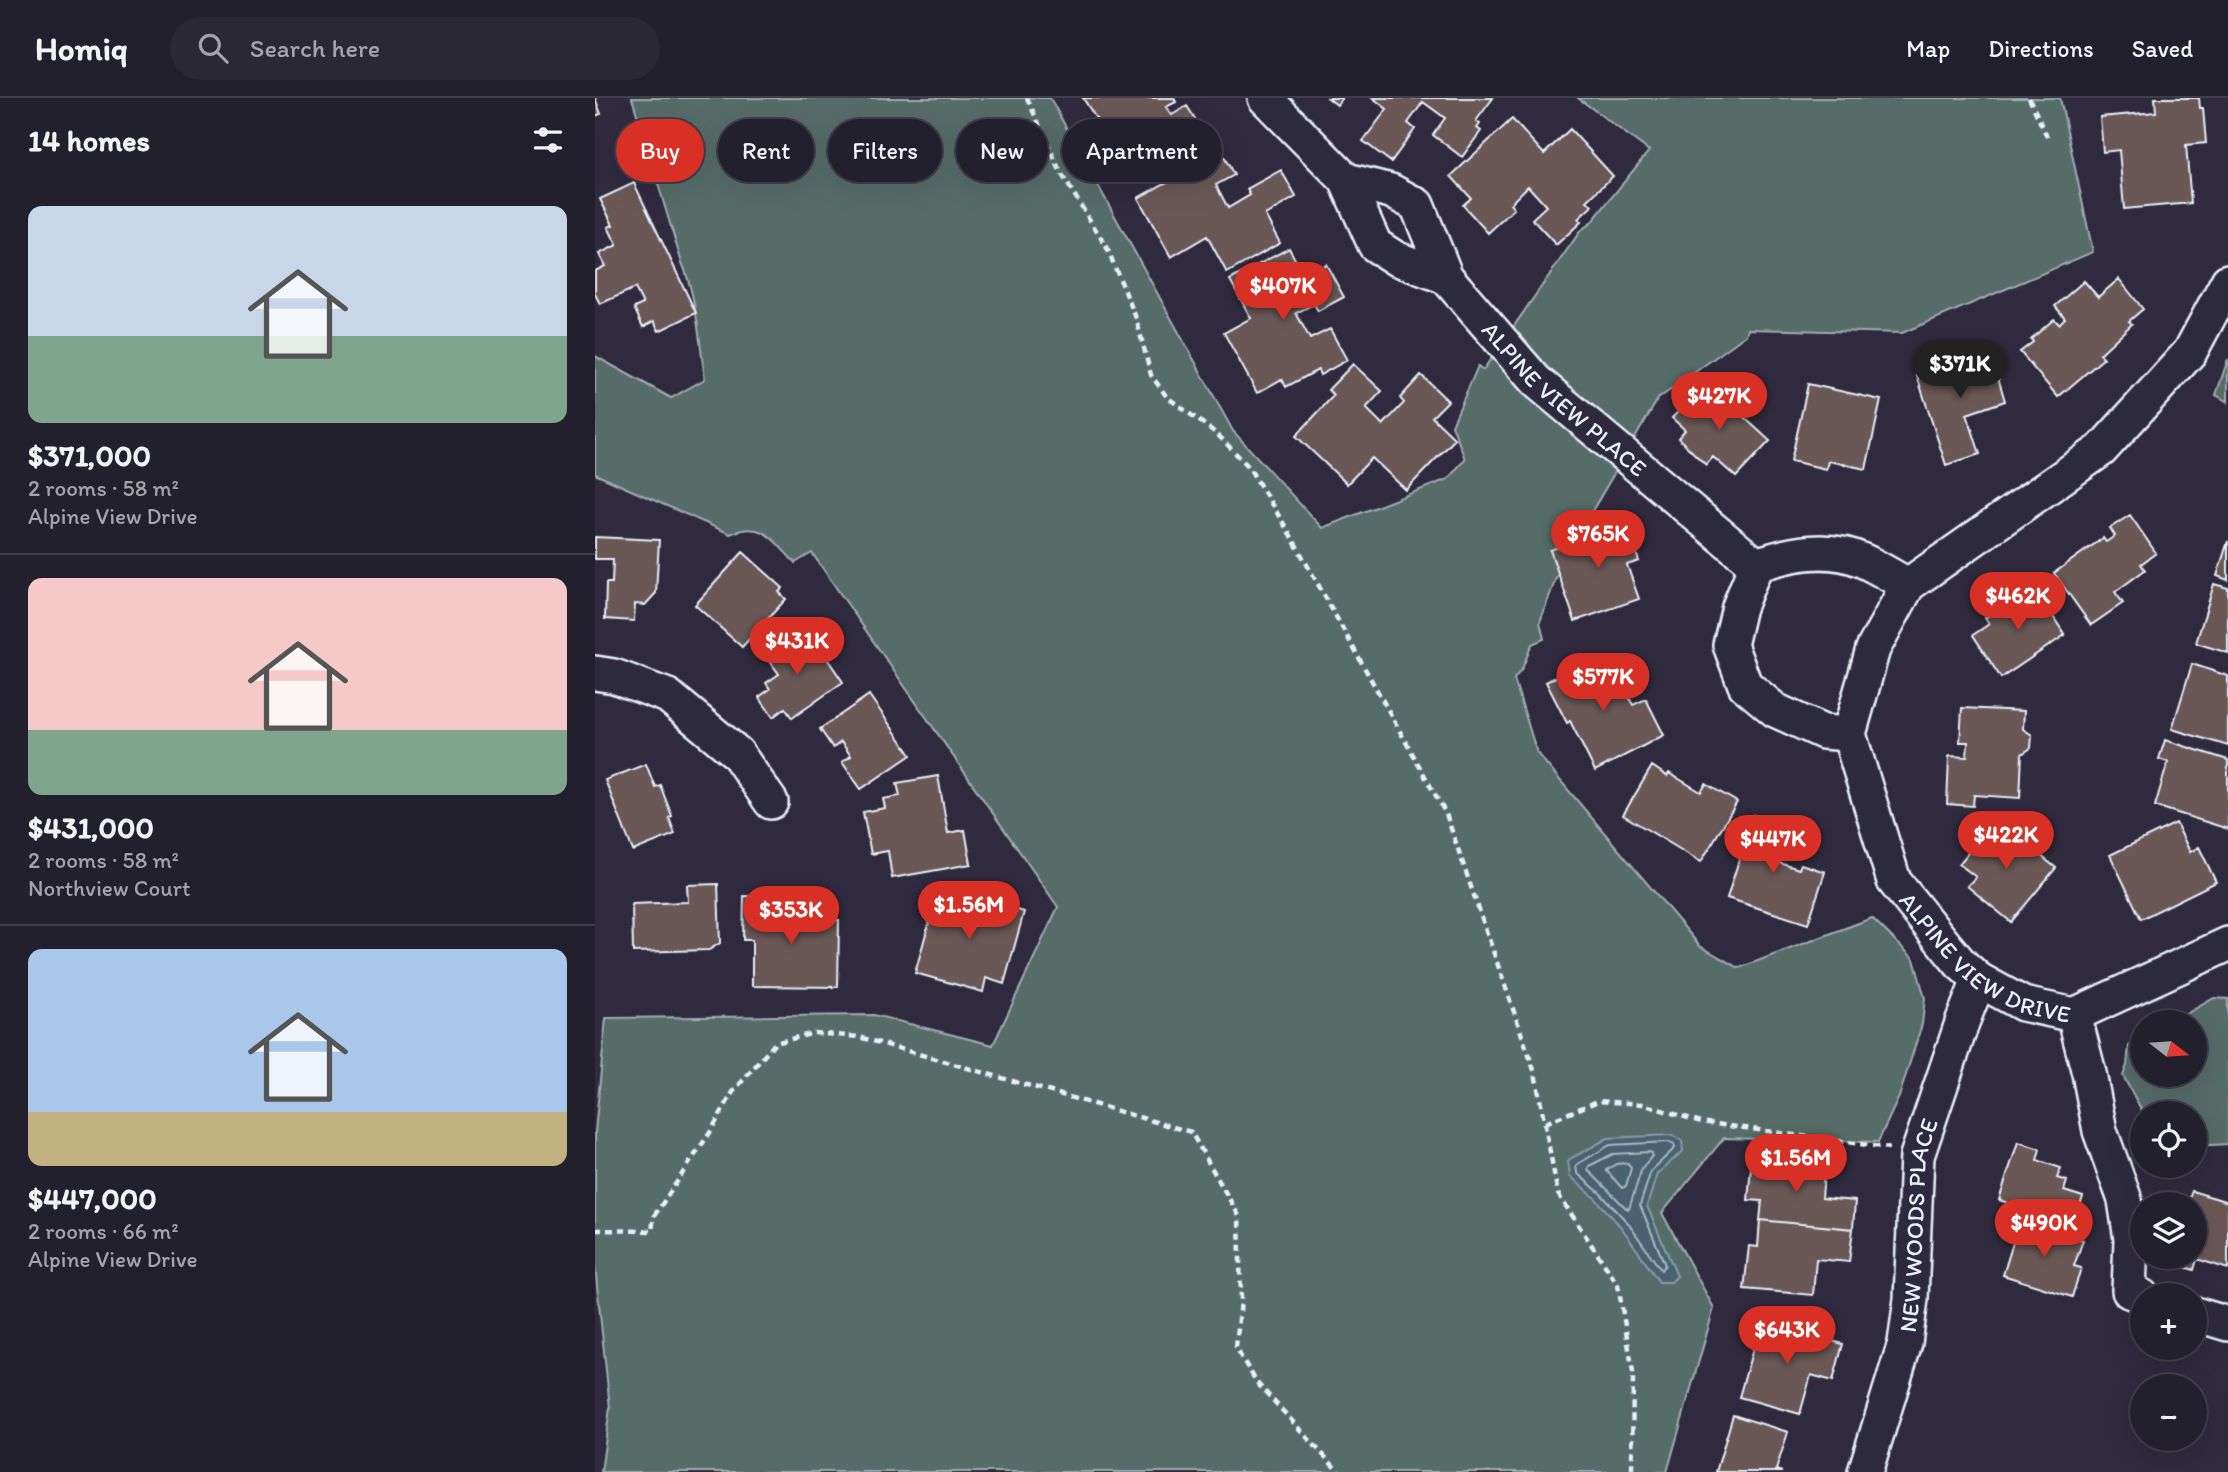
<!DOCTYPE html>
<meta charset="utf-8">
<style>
:root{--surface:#23202e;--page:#2b2836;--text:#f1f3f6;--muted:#a3a3aa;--line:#403e4a;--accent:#d93025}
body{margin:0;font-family:Itim,sans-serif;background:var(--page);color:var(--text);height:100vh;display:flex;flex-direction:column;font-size:26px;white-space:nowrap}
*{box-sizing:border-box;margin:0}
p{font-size:23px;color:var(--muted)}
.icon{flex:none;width:38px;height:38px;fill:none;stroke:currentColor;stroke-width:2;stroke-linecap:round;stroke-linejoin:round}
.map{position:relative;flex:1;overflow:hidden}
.sheet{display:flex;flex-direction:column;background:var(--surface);width:595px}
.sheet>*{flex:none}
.banner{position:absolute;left:21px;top:21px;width:665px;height:63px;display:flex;gap:14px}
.needle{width:46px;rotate:107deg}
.controls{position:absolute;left:1535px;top:912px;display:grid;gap:14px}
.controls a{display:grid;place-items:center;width:77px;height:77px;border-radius:50%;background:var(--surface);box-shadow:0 7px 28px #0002,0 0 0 2px var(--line);font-size:35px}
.price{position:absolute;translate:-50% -60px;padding:0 16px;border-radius:24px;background:var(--accent);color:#fff;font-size:23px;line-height:46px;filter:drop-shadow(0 2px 4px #0008)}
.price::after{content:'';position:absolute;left:50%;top:42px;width:21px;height:16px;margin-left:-10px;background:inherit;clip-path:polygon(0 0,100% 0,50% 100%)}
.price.on{background:#222;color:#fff}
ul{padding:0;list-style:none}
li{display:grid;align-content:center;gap:14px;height:371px;padding:0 28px}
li+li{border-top:2px solid var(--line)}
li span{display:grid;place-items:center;height:217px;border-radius:14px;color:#555}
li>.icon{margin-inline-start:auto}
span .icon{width:126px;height:126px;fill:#fffc;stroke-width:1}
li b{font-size:30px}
h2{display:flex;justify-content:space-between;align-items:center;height:84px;padding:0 28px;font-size:30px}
.pill{padding:0 24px;border-radius:32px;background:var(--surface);box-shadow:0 7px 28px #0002,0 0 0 2px var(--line);font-size:24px;line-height:63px}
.pill.on{background:var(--accent);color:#fff}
header{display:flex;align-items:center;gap:42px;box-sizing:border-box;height:98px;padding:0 35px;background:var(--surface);border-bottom:2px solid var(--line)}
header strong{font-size:33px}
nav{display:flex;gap:38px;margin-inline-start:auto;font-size:24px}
.search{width:490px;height:63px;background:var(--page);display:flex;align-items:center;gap:18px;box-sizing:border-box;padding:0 24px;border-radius:38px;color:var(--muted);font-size:26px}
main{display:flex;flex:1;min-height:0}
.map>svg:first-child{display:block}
.green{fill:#566c67;stroke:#9faeb0;stroke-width:2}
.water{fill:#48626f;stroke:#889ba6;stroke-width:2}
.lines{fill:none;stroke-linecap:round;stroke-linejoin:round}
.shore{stroke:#a8b8c1;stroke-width:2}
.building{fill:#695957;stroke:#e8f1f8;stroke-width:2}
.minor-casing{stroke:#e8f1f8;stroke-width:38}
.path{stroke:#e8f1f8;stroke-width:4.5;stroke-dasharray:7 5;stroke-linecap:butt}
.minor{stroke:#2f2a3d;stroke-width:33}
.labels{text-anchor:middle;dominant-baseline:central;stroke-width:5;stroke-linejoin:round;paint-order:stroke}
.street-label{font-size:24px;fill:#e8f1f8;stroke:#2f2a3d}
</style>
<header>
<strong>Homiq</strong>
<div class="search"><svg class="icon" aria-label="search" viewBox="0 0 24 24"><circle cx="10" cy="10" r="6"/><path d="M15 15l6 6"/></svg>Search here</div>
<nav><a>Map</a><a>Directions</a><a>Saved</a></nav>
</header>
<main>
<section class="sheet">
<h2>14 homes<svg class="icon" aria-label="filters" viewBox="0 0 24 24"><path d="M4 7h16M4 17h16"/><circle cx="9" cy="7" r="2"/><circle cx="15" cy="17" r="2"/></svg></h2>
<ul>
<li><span style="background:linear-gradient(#c9d6e8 60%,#7fa58c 0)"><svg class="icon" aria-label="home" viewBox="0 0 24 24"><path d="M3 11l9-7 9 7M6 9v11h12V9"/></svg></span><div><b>$371,000</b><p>2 rooms · 58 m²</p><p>Alpine View Drive</p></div></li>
<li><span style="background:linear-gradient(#f6c9c9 70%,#7fa58c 0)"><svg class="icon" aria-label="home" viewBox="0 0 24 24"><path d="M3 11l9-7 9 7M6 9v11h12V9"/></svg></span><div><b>$431,000</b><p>2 rooms · 58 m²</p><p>Northview Court</p></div></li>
<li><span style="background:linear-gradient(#a9c7e8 75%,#c2b280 0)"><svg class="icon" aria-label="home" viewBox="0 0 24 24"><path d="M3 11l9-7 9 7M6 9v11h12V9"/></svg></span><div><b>$447,000</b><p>2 rooms · 66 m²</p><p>Alpine View Drive</p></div></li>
</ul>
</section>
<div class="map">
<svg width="1633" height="1374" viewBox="0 0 1633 1374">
<rect width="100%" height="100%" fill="#2f2a3d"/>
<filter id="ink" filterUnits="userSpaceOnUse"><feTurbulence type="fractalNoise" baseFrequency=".0143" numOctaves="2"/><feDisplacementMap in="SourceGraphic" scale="14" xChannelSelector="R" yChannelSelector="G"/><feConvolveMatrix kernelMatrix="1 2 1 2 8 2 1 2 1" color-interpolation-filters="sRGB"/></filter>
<g filter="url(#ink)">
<path class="green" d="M37,0H455L638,333L727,430L853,381L870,361L857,327L883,268L888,272L986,132L996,125L1054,53L983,0H1465L1498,154L1307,235L1153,231L1151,237L1063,301L967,464L945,524L949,541L937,546L927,571L919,581L942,655L1105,848L1144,870L1277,820L1319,861L1330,900L1327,926L1304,999L1283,1044L1129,1040L1067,1115L1119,1210L1072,1374H6L15,1310L0,1169V1034L11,920L279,917L398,947L463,809L217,455L200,465C179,443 168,421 135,436L0,376V258L76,300L110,281C104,241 102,199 86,162Z
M1633,261V304L1621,297Z
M1619,900L1633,901V1046L1600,1048V1015H1548L1528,978L1532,967L1534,948L1547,941V976H1600V924H1577Z"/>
<path class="water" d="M1077,1037L1087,1043L1088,1053L1062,1076L1052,1108L1082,1178L1076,1184H1064L1027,1130L1000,1100L975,1078L973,1062L1013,1040Z"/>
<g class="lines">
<path class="shore" d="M1074,1044L1079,1046L1080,1050L1056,1073L1045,1107L1070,1167L1066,1172L1033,1125L1005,1095L982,1075L981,1067L1015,1047Z
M1054,1054L1057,1055V1058L1047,1070L1034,1111L1031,1110L993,1072L994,1068L1018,1056Z
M1033,1065L1036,1070L1031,1088L1027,1090L1011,1072L1021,1066Z"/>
</g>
<path class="building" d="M0,0L6,16L0,18Z
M488,0H579L581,4L571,9L577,17L592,8L611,38L568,62L564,55L534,73Z
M733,0H747L742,7Z
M778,0H898L881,23L885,26L882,30L886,33L867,59L838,37L850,20L828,4L813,25L820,31L796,64L768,43L792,11Z
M1560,0H1604L1605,10H1608L1611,45L1591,47L1596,105L1529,111L1524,52L1508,54L1505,19L1561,14Z
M917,21L949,56L975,31L1018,78L992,103L997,108L983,121L986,124L961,147L937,121L951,108L933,88L915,106L919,111L893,135L868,107L876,100L856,78Z
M620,42L639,77L621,87L633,110L655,97L652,91L686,72L701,99L670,117L685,145L632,175L612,138L576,159L543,100L592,73L585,62Z
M39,85L101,215L64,233L59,223L48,229L39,210L48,206L40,190L5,206L0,196V173L10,168L4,156L22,147L13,129L18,127L5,101Z
M694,150L709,178L731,166L749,199L723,213L719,206L701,215L715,241L735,231L752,262L725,277L723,272L691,289L687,281L662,295L629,235L656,220L635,182Z
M1524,181L1548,211L1534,223L1537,226L1505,256L1509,260L1463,299L1425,254L1438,244L1436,241L1459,221L1464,226L1470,220L1460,208L1489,183L1503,199Z
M1377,252L1379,258L1395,252L1410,303L1372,316L1385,356L1351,367L1322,278L1345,271L1342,264Z
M758,266L787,293L771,310L788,327L809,305L805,300L826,277L853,303L837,319L860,341L811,392L777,360L752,386L701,338L739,297L733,292Z
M1213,286L1286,302L1271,371L1233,363L1231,371L1196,363Z
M1116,289L1175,343L1141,379L1118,359L1111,367L1083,340L1090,332L1077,320L1101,295L1106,300Z
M1535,417L1561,455L1546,466L1550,472L1520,494L1528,505L1496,527L1459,475L1508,440L1511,444L1520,438L1515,430Z
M1029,419L1044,463L1032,467L1044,501L980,523L955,452L999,437L998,431Z
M0,439L64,442L61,495L50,507L40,506L39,523L10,521L11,485H17L18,461H0Z
M1633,443V482L1622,478Z
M148,454L188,490L184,494L191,501L147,549L100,507Z
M1619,486L1633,490V555L1601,545Z
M1438,488L1470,537L1406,580L1378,537L1394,526L1390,520Z
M200,533L220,562L229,556L248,584L197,620L190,610L178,619L164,599L175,591L171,585L184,576L169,555Z
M997,560L1002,569L1014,562L1038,607L1051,601L1069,637L1000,673L975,623L972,625L951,584Z
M1597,566L1633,578V648L1577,631Z
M274,597L316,657L266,691L247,664L256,658L246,644L238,650L225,631Z
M1367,610L1429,613L1428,631L1437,637L1436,650L1427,656L1425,700L1379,697L1378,708L1352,706L1354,658L1372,659L1373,644H1365Z
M1570,642L1633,662V731L1560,708L1573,664L1564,661Z
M51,666L60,689L65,687L77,718L74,720L80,736L38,753L10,682Z
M1057,668L1072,678L1074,675L1106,694L1111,686L1142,704L1106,764L1028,717Z
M343,678L353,735L370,732L376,766L297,780L293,753L276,756L268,714L290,710L288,701L305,698L302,685Z
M1158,717L1193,728L1181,764L1204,771L1206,766L1230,774L1213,826L1132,800Z
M1581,725L1595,754L1604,749L1621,784L1546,821L1515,757Z
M1395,728L1407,737L1413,731L1461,770L1416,824L1372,788L1381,779L1364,766Z
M123,786L125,845L114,852L38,854L37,806L93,804L92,787Z
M344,789L429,814L409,886L391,880L388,894L320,875Z
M149,798L180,799L179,807L196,806L195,822H216V813L238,814L239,822H244L243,889L157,888V842H148Z
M1423,1044L1445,1051L1442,1062L1466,1070L1462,1080L1472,1083L1469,1093L1488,1099L1479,1126L1404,1102Z
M1157,1058L1230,1064L1227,1100L1260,1103L1258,1131L1165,1122L1167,1103L1153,1102Z
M1597,1093L1633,1104V1171L1602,1161L1599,1172L1573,1164L1575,1158H1600V1106H1592Z
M1165,1122L1258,1131L1254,1164L1221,1161L1218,1197L1149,1191L1154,1148L1163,1149Z
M1425,1122L1488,1142L1479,1168L1486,1170L1477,1199L1408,1177Z
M1166,1223L1248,1246L1238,1283L1216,1277L1205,1316L1144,1299Z
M1138,1317L1193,1334L1181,1372L1187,1374H1121Z"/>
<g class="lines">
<defs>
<g id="minor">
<path d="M670,0L751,82L780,147L800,160L851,179"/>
<path id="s1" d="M751,82L796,93L822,107L851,179L941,283L1161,467"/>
<path id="s2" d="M1633,183L1595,254L1506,352L1313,487L1278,551L1254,636L1299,783L1351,848L1366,866L1384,882L1428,906L1479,917L1633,846"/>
<path d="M0,575L19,578L73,598L142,655L176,704"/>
<path d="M1254,636L1228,634L1180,612L1150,587L1135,547L1144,509L1161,467C1195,455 1234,447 1269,463C1284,470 1298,479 1313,487"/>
<path d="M1479,917L1494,975L1505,1033L1530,1102L1536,1141L1534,1193L1547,1198"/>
<path d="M1600,1216L1633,1226"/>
<path id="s3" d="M1270,1374L1310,1245L1316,1201L1322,1058L1368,922L1384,882"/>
</g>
</defs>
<use href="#minor" class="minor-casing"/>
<path class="path" d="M432,0L466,75L512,150L541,220L556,277L572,299L622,336L653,368L695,436L851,716L940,975L963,1096L1023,1187L1038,1274L1037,1374
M1434,0L1454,43
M950,1025L1003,1003L1047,1006L1106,1024L1294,1050
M0,1132L57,1133L59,1118L116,1033L138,994L180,945L219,935L264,939L596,1034L644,1118L646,1203L641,1249L646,1259L663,1286L744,1374"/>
<use href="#minor" class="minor"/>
</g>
</g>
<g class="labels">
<g class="street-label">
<text stroke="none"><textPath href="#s1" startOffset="324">ALPINE VIEW PLACE</textPath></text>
<text stroke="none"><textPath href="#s2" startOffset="887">ALPINE VIEW DRIVE</textPath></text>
<text stroke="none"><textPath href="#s3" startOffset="254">NEW WOODS PLACE</textPath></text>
</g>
</g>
</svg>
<div class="controls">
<a><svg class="needle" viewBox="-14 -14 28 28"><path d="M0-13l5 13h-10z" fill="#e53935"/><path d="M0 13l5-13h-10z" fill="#a3a3aa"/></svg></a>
<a><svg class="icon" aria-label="locate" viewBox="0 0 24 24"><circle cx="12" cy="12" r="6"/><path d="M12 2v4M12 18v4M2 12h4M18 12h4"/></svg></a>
<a><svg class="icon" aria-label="layers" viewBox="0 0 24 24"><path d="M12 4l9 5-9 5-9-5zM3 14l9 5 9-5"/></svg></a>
<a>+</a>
<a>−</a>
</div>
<b class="price" style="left:688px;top:224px">$407K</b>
<b class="price on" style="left:1365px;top:302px">$371K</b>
<b class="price" style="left:1124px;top:334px">$427K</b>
<b class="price" style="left:1003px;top:472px">$765K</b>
<b class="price" style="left:1423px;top:534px">$462K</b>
<b class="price" style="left:202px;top:579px">$431K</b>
<b class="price" style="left:1008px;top:615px">$577K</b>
<b class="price" style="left:1411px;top:773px">$422K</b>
<b class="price" style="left:1178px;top:777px">$447K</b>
<b class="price" style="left:374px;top:843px">$1.56M</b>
<b class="price" style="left:196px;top:848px">$353K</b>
<b class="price" style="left:1201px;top:1096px">$1.56M</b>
<b class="price" style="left:1449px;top:1161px">$490K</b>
<b class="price" style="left:1192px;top:1268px">$643K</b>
<div class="banner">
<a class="pill on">Buy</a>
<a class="pill">Rent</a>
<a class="pill">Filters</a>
<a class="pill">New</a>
<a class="pill">Apartment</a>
</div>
</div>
</main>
